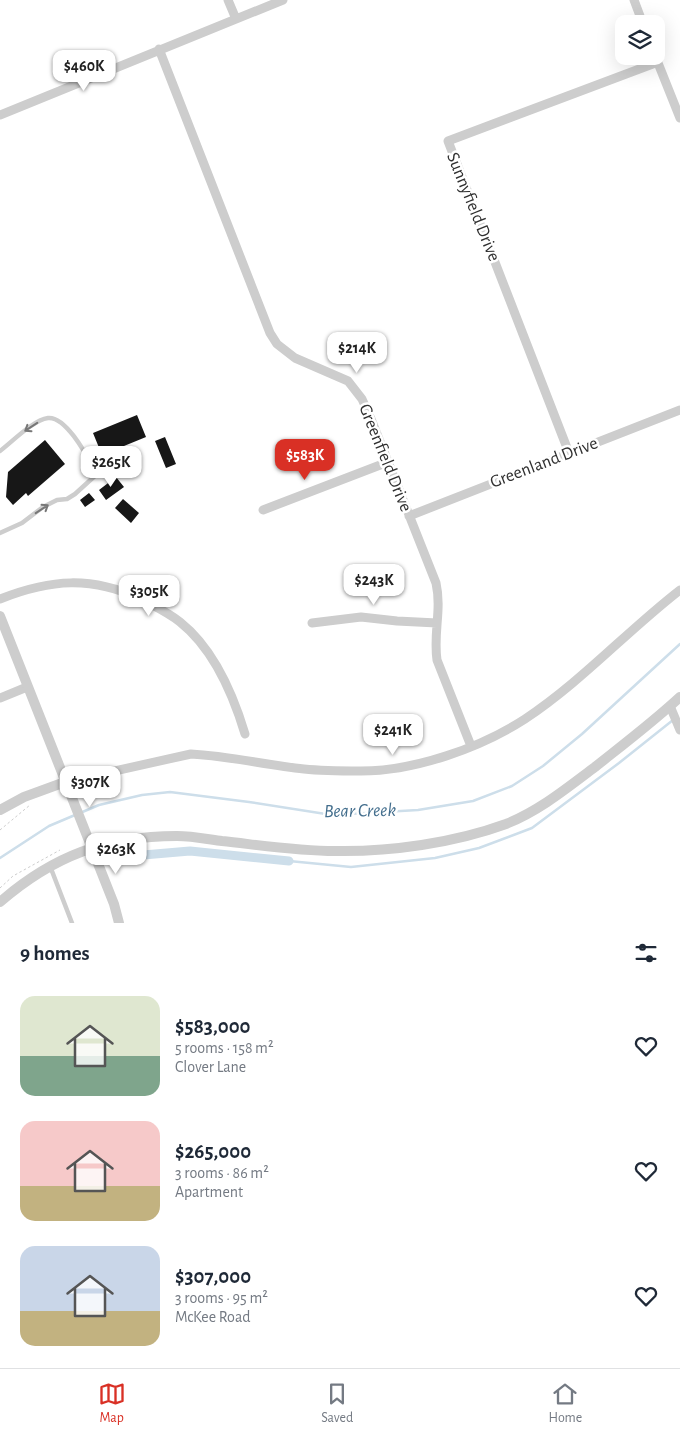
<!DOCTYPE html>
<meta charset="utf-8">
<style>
:root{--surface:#fff;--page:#f2f2f3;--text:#1f2937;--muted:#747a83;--line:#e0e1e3;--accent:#d93025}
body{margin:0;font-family:"Alegreya Sans",sans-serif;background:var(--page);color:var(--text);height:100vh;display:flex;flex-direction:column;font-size:19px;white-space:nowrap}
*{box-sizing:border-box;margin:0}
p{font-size:16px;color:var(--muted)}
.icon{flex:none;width:28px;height:28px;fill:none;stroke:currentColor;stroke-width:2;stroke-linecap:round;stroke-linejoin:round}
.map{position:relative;height:923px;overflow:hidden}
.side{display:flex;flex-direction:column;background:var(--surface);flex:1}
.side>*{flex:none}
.tools{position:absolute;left:615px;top:15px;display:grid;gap:10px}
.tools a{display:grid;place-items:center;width:50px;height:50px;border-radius:10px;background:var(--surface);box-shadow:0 5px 20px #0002;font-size:25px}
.price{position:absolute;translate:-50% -42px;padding:0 11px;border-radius:10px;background:#fff;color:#222;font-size:16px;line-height:32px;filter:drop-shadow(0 1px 2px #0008)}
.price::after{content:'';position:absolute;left:50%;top:30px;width:15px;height:11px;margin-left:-8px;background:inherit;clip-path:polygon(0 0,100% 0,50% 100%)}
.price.active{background:var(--accent);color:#fff}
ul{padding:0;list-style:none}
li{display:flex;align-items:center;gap:15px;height:125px;padding:0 20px}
li span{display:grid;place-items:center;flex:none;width:140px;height:100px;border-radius:15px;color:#555}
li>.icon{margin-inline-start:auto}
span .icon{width:60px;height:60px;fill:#fffc;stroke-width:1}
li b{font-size:21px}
h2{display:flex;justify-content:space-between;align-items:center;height:60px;padding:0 20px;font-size:21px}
.dock{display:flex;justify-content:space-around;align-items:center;height:70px;border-top:1px solid var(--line);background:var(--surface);font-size:14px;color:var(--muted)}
.dock a{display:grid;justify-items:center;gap:2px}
.dock .active{color:var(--accent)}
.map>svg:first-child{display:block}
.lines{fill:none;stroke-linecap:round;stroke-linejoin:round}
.stream{stroke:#cddeea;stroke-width:2.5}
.canal{stroke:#cddeea;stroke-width:9}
.building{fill:#171717}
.path{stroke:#cdcdcd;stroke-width:1;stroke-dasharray:2.5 2.5;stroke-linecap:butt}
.service{stroke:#cdcdcd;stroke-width:4.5}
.minor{stroke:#cdcdcd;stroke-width:9}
.tertiary{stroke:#cdcdcd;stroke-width:10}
.oneway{stroke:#777}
.labels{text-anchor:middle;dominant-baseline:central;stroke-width:5;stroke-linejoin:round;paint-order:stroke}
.street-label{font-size:18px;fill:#303030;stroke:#fff}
.water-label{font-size:19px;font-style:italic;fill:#436e8d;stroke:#fff}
</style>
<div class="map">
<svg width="680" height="923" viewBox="0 0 680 923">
<rect width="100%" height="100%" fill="#fff"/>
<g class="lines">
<path class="stream" d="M80,813L99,805L142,795L170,792L249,802L332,815L418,810L473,801L512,786L543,766L582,734L680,644
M0,858L49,826L75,815
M289,861L351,867L435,858L479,848L532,828L619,763L673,720"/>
<path class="canal" d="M120,857L190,851L289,861"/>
</g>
<path class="building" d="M137,415L146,437L102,455L93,433Z
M165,437L176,464L166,468L155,441Z
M45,440L65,464L28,496L26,493L13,505L6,497L8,472Z
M116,477L124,487L106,500L99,490Z
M89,493L95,500L85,507L80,500Z
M123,499L139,513L131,523L115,508Z"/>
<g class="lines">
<path class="path" d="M0,830L30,805
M0,888L13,876L60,850"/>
<path class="service" d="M0,451C12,442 33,420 48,418C67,416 89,460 97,474L75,494L67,499L57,500L43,507L22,523L0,533
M50,866L72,923"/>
<path class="minor" d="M228,0L236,19
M634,0L643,24
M159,49L270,333L277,344L295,358L348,381L362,399L371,419L436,583C442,610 433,633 437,660L471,746
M656,58L680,118
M0,115L283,0
M569,453L448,141L658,62
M263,510L388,462
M409,516L680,410
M0,599C51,579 91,576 141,599C154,606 169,613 180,622C214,649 233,694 245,734
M312,623L361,617L397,621L437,623
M0,698L27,687
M670,706L680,730
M65,782L191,754C229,756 266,765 304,769C323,771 342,771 361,771C415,771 480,748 525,719C581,682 627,631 680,590"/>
<path class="tertiary" d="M0,616L114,904L119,923
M0,810L24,797L65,782
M0,902C53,856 106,836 177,836C191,836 207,839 222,841C259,845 297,851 335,851C390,852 454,843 506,824C539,811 567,788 595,767C624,744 653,722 680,697"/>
</g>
<defs><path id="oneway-shaft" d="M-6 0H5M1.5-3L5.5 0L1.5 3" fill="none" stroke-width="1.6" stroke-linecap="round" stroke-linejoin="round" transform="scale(1.25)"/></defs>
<g class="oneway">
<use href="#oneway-shaft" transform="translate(31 427) rotate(147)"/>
<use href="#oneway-shaft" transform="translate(42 509) rotate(-33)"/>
</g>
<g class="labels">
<g class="street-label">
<text transform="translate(473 207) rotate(68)">Sunnyfield Drive</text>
<text transform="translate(385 458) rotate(68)">Greenfield Drive</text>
<text transform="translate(544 463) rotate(-21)">Greenland Drive</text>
</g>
<g class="water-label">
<text transform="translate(360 811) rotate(-1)">Bear Creek</text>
</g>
</g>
</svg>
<div class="tools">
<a><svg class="icon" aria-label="layers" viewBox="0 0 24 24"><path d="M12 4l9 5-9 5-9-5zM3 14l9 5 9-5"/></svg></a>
</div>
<b class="price" style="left:84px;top:92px">$460K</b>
<b class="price" style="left:357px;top:374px">$214K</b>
<b class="price active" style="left:305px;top:481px">$583K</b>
<b class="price" style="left:111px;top:488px">$265K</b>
<b class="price" style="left:374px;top:606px">$243K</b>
<b class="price" style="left:149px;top:617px">$305K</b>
<b class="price" style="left:393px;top:756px">$241K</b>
<b class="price" style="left:90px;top:808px">$307K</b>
<b class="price" style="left:116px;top:875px">$263K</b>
</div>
<section class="side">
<h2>9 homes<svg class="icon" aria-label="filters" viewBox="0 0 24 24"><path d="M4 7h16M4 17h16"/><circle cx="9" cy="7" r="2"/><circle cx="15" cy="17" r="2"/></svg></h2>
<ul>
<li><span style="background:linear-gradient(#dfe7d0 60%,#7fa58c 0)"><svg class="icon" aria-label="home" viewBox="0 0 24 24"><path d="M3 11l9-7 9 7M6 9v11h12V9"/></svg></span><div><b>$583,000</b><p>5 rooms · 158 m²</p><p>Clover Lane</p></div><svg class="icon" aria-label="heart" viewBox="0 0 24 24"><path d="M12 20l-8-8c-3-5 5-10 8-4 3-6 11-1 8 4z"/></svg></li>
<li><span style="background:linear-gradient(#f6c9c9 65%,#c2b280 0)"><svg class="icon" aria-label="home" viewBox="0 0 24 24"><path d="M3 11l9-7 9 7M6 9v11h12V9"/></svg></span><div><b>$265,000</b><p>3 rooms · 86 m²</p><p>Apartment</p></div><svg class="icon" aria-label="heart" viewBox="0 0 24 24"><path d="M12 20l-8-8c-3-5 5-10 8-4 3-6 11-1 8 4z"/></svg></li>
<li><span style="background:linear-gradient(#c9d6e8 65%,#c2b280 0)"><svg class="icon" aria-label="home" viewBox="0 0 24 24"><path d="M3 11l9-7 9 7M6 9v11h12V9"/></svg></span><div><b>$307,000</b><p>3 rooms · 95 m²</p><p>McKee Road</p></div><svg class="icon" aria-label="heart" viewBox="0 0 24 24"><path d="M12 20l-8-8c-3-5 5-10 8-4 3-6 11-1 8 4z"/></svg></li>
</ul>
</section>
<nav class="dock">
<a class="active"><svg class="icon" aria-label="map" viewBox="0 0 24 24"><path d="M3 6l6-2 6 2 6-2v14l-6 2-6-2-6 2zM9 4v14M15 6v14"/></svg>Map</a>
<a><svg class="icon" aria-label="saved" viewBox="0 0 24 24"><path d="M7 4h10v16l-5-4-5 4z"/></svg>Saved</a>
<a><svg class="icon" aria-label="home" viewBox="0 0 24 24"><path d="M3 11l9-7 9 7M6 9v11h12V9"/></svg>Home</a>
</nav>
